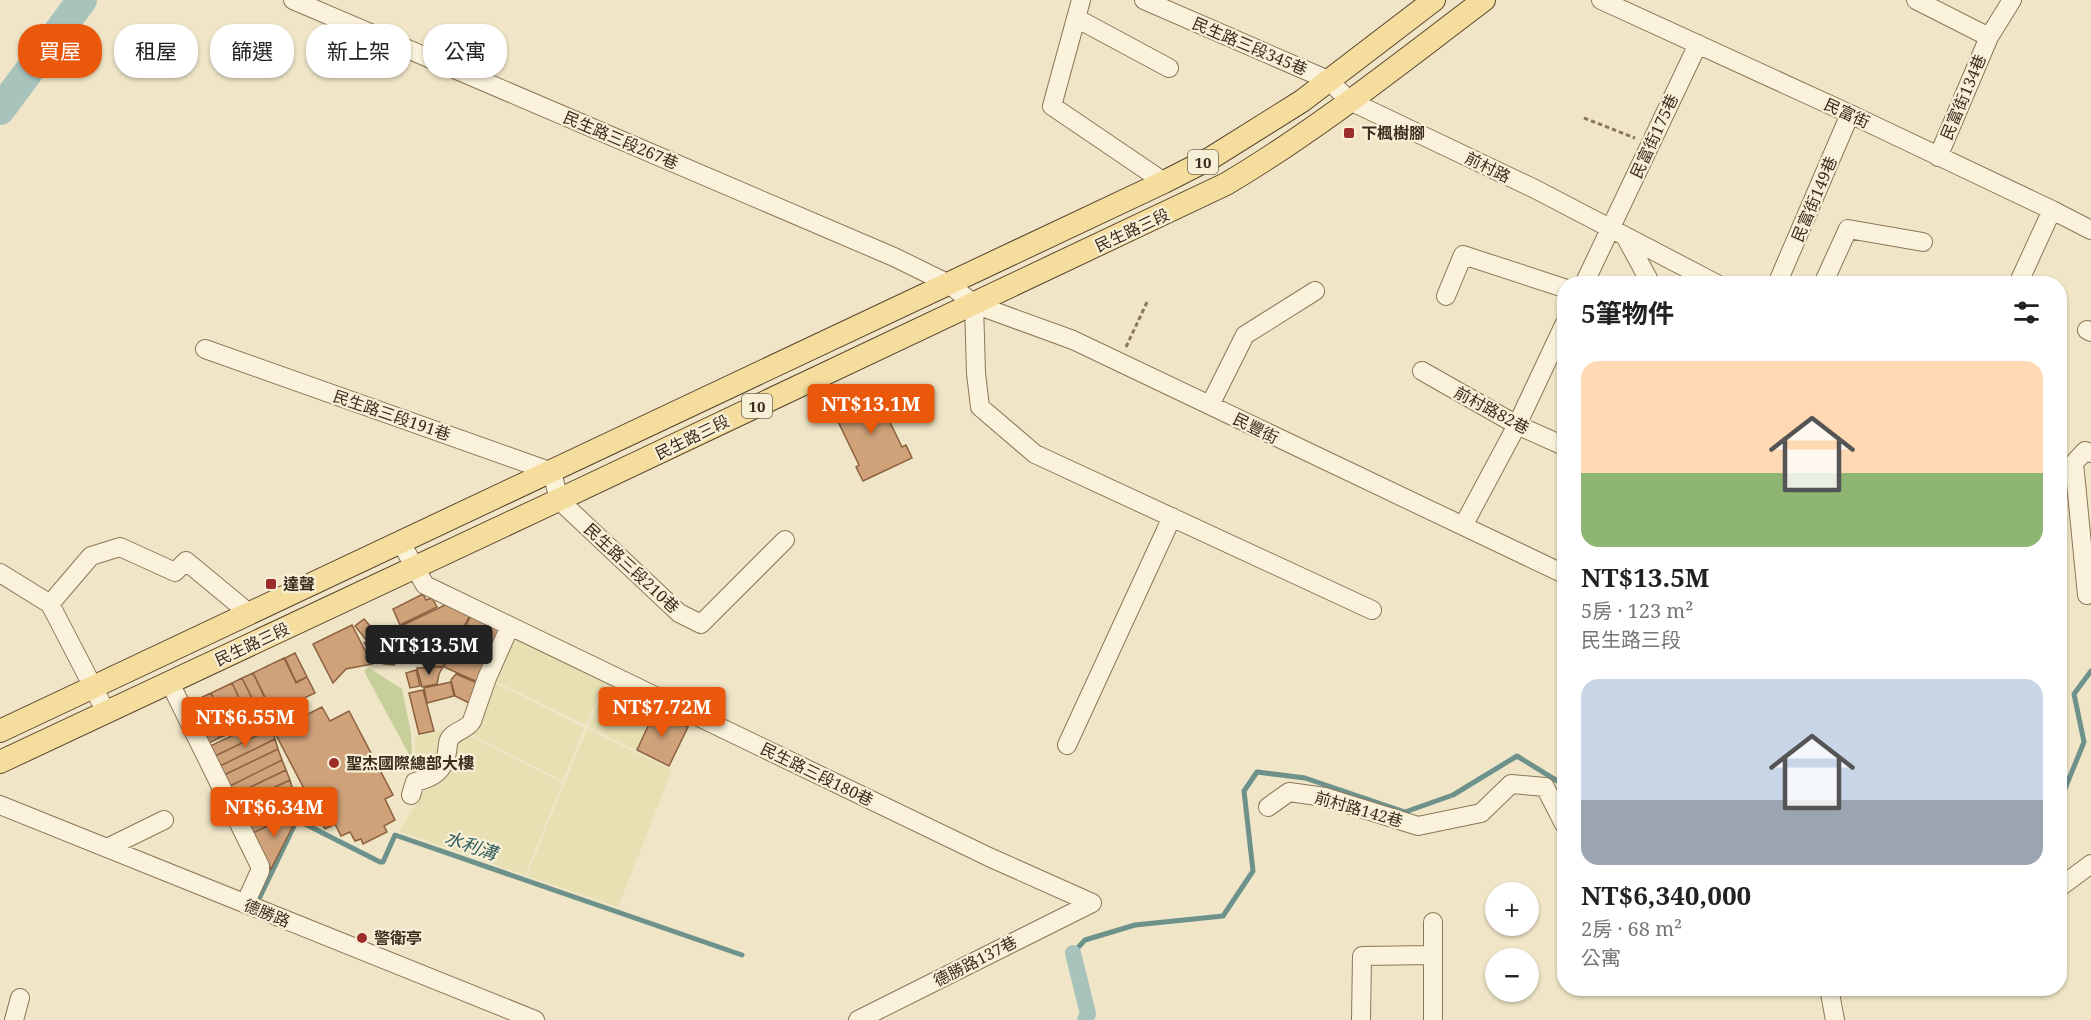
<!DOCTYPE html>
<html lang="zh-TW">
<meta charset="utf-8">
<style>
:root{--surface:#fff;--page:#f6f6f6;--text:#222;--muted:#767676;--accent:#ea580c}
body{margin:0;font-family:"Noto Serif","Noto Sans TC",serif;background:var(--page);color:var(--text);height:100vh;display:flex;flex-direction:column;font-size:22px;white-space:nowrap}
*{box-sizing:border-box;margin:0}
p{font-size:20px;color:var(--muted)}
.icon{flex:none;width:33px;height:33px;fill:none;stroke:currentColor;stroke-width:2;stroke-linecap:round;stroke-linejoin:round}
.map{position:relative;flex:1;overflow:hidden}
.panel{position:absolute;left:1557px;top:276px;width:510px;height:720px;display:flex;flex-direction:column;background:var(--surface);border-radius:24px;box-shadow:0 2px 4px #0004}
.panel>*{flex:none}
.top-card{position:absolute;left:18px;top:24px;width:570px;height:54px;display:flex;gap:12px}
.buttons{position:absolute;left:1485px;top:882px;display:grid;gap:12px}
.buttons a{display:grid;place-items:center;width:54px;height:54px;border-radius:50%;background:var(--surface);box-shadow:0 2px 4px #0004;font-size:30px}
.price{position:absolute;translate:-50% -51px;padding:0 14px;border-radius:6px;background:var(--accent);color:#fff;font-size:20px;line-height:39px;filter:drop-shadow(0 2px 3px #0008)}
.price::after{content:'';position:absolute;left:50%;top:36px;width:18px;height:14px;margin-left:-9px;background:inherit;clip-path:polygon(0 0,100% 0,50% 100%)}
.price.active{background:#222;color:#fff}
ul{padding:0;list-style:none}
li{display:grid;align-content:center;gap:12px;height:318px;padding:0 24px}
li span{display:grid;place-items:center;height:186px;border-radius:18px;color:#555}
li>.icon{margin-inline-start:auto}
span .icon{width:108px;height:108px;fill:#fffc;stroke-width:1}
li b{font-size:26px}
h2{display:flex;justify-content:space-between;align-items:center;height:72px;padding:0 24px;font-size:26px}
.chip{padding:0 21px;border-radius:24px;background:var(--surface);box-shadow:0 2px 4px #0004;font-size:21px;line-height:54px}
.chip.active{background:var(--accent);color:#fff}
.map>svg:first-child{display:block}
.farmland{fill:#e6e0b3}
.green{fill:#c6cf99}
.lines{fill:none;stroke-linecap:round;stroke-linejoin:round}
.stream{stroke:#6d928b;stroke-width:5}
.canal{stroke:#a7c3bc;stroke-width:16}
.river{stroke:#a7c3bc;stroke-width:30}
.building{fill:#cfa27a;stroke:#8c613f;stroke-width:1.5}
.minor-casing{stroke:#8c775b;stroke-width:20}
.major-casing{stroke:#5a452f;stroke-width:24}
.path{stroke:#8c775b;stroke-width:3;stroke-dasharray:4.5 3;stroke-linecap:butt}
.minor{stroke:#faf2da;stroke-width:18}
.major{stroke:#f4dd9d;stroke-width:22}
.poi-dot{fill:#9d2d28;stroke:#f7efd6;stroke-width:2}
.labels{text-anchor:middle;dominant-baseline:central;stroke-width:4.5;stroke-linejoin:round;paint-order:stroke}
.shield{fill:#f7efd6;stroke:#746856;stroke-width:1.5}
.shield-label{font-size:15px;font-weight:bold;fill:#3c2e1f}
.street-label{font-size:16px;fill:#3c2e1f;stroke:#f7efd6}
.poi-label{font-size:16px;font-weight:bold;fill:#3c2e1f;stroke:#f7efd6;text-anchor:start}
.water-label{font-size:18px;font-style:italic;fill:#2e5c5b;stroke:#f7efd6}
</style>
<div class="map">
<svg width="2091" height="1020" viewBox="0 0 2091 1020">
<rect width="100%" height="100%" fill="#f0e5c6"/>
<path class="farmland" d="M511,635L606,680L585,725L491,679Z
M491,681L584,728L563,781L468,732Z
M608,681L656,704L636,750L588,726Z
M453,728L438,761L415,776V736Z
M587,729L672,770L618,907L527,876Z
M465,734L562,783L525,875L399,831L454,744Z"/>
<path class="green" d="M369,668L402,689L411,733L412,760L364,671Z"/>
<g class="lines">
<path class="stream" d="M2060,801L2084,742L2074,694L2091,671
M257,903L297,820L380,862H383L395,835L742,955
M1073,953L1085,940L1135,925L1223,916L1253,871L1244,791L1257,772L1305,778L1405,812L1453,795L1517,756L1559,782L1564,793"/>
<path class="canal" d="M1073,953L1088,1014L1085,1020"/>
<path class="river" d="M0,110L82,0"/>
</g>
<path class="building" d="M874,389L902,447L906,445L912,458L863,481L856,467L859,465L832,409Z
M423,594L426,600L432,598L437,607L400,625L393,609Z
M447,604L470,615L443,666L430,667L390,648L399,627Z
M471,616L500,630L482,684L444,667Z
M364,619L385,643L373,652L364,643L367,641L355,626Z
M352,625L372,664L346,669L333,683L313,644Z
M382,645L402,655L394,665L384,664L370,656Z
M295,653L307,677L296,682L285,658Z
M284,658L296,683L307,677L315,693L273,713L253,673Z
M443,667L439,674L437,684L422,687L417,668Z
M416,670L420,686L410,688L406,673Z
M253,673L272,713L262,718L242,678Z
M456,674L482,685L473,705L455,696L451,680Z
M242,678L262,718L251,723L232,683Z
M451,682L454,696L427,703L424,688Z
M232,683L251,723L231,733L211,693Z
M423,690L434,731L419,734L409,693Z
M211,693L231,733L219,738L200,698Z
M200,698L219,738L209,743L190,703Z
M322,707L330,721L349,711L393,795L385,799L395,820L384,826L387,832L363,844L361,839L355,841L350,832L341,836L335,824L325,829L274,731Z
M655,711L688,727L669,766L637,750Z
M267,719L271,729L215,756L210,746Z
M271,729L275,739L220,766L215,756Z
M275,739L278,749L224,775L220,766Z
M278,749L282,760L230,786L224,775Z
M282,760L286,770L234,795L230,786Z
M286,770L290,780L239,804L234,795Z
M290,780L293,790L243,814L239,804Z
M293,790L297,800L248,823L243,814Z
M297,800L301,810L253,833L248,823Z
M293,814L296,820L271,869L253,833Z"/>
<g class="lines">
<defs>
<path id="minor" d="M293,0L894,257L949,284L974,304L1073,340L1564,574
M1081,0L1052,106L1164,182
M1144,0L1328,80L1350,101L1535,189L1717,284
M1601,0L1850,114L2052,210L2091,230
M1916,0L1989,37
M1076,18L1169,68
M1938,157L1989,37L2012,0
M1625,236L1651,284
M1584,284L1698,44
M1777,284L1850,114
M1823,284L1848,229L1923,242
M2018,284L2052,210
M1446,296L1463,255L1564,288
M974,304L976,373L980,407L1035,454L1372,610
M2087,330L2091,332
M205,349L552,472L559,500L679,613L701,624L785,540
M1422,371L1517,425L1564,446
M1210,405L1245,335L1315,291
M2074,463L2087,595
M2074,463L2085,451L2091,453
M1463,526L1517,425L1564,325
M401,543L425,585L989,857L1092,903
M0,573L50,604L106,712
M50,604L91,556L120,547L175,572L186,561L250,614
M170,683L260,866V871L245,904
M1067,745L1172,517
M411,795L415,782C432,778 444,772 447,752C448,747 447,743 450,738C456,730 467,730 472,721L487,678L510,626
M0,805L535,1020
M1268,807L1289,792L1325,797L1418,826L1481,813L1511,784L1545,787L1564,824
M107,848L164,820
M2060,887L2091,864
M1433,922V1020
M1829,988L1835,1020
M14,1020L20,998
M858,1020L1092,903
M1361,1020L1362,956L1433,955"/>
<path id="major" d="M0,731L1164,182L1211,158L1302,101L1434,0
M0,762L550,504L1226,184C1317,130 1399,64 1484,0"/>
</defs>
<use href="#minor" class="minor-casing"/>
<use href="#major" class="major-casing"/>
<path class="path" d="M1584,118L1635,138
M1126,347L1148,300"/>
<use href="#minor" class="minor"/>
<use href="#major" class="major"/>
</g>
<g class="poi-dot">
<rect x="1343" y="127" width="12" height="12" rx="3"/>
<rect x="265" y="578" width="12" height="12" rx="3"/>
<circle cx="334" cy="763" r="6"/>
<circle cx="362" cy="938" r="6"/>
</g>
<g class="labels">
<g class="shield">
<rect x="1188" y="150" width="30" height="24" rx="4.5"/>
<rect x="742" y="394" width="30" height="24" rx="4.5"/>
</g>
<g class="shield-label">
<text x="1203" y="162">10</text>
<text x="757" y="406">10</text>
</g>
<g class="street-label">
<text transform="translate(1250 46) rotate(23)">民生路三段345巷</text>
<text transform="translate(1963 97) rotate(-67)">民富街134巷</text>
<text transform="translate(1847 113) rotate(25)">民富街</text>
<text transform="translate(1654 136) rotate(-65)">民富街175巷</text>
<text transform="translate(621 140) rotate(23)">民生路三段267巷</text>
<text transform="translate(1488 167) rotate(26)">前村路</text>
<text transform="translate(1814 199) rotate(-67)">民富街149巷</text>
<text transform="translate(1132 230) rotate(-25)">民生路三段</text>
<text transform="translate(1492 410) rotate(28)">前村路82巷</text>
<text transform="translate(392 415) rotate(19)">民生路三段191巷</text>
<text transform="translate(1256 428) rotate(26)">民豐街</text>
<text transform="translate(692 437) rotate(-26)">民生路三段</text>
<text transform="translate(632 568) rotate(43)">民生路三段210巷</text>
<text transform="translate(252 644) rotate(-25)">民生路三段</text>
<text transform="translate(817 774) rotate(26)">民生路三段180巷</text>
<text transform="translate(1359 809) rotate(16)">前村路142巷</text>
<text transform="translate(267 913) rotate(22)">德勝路</text>
<text transform="translate(975 961) rotate(-27)">德勝路137巷</text>
</g>
<g class="poi-label">
<text x="1361" y="133">下楓樹腳</text>
<text x="283" y="584">達聲</text>
<text x="346" y="763">聖杰國際總部大樓</text>
<text x="374" y="938">警衛亭</text>
</g>
<g class="water-label">
<text transform="translate(471 845) rotate(19)">水利溝</text>
</g>
</g>
</svg>
<div class="buttons">
<a>+</a>
<a>−</a>
</div>
<b class="price" style="left:871px;top:435px">NT$13.1M</b>
<b class="price active" style="left:429px;top:676px">NT$13.5M</b>
<b class="price" style="left:662px;top:738px">NT$7.72M</b>
<b class="price" style="left:245px;top:748px">NT$6.55M</b>
<b class="price" style="left:274px;top:838px">NT$6.34M</b>
<div class="top-card">
<a class="chip active">買屋</a>
<a class="chip">租屋</a>
<a class="chip">篩選</a>
<a class="chip">新上架</a>
<a class="chip">公寓</a>
</div>
<section class="panel">
<h2>5筆物件<svg class="icon" aria-label="filters" viewBox="0 0 24 24"><path d="M4 7h16M4 17h16"/><circle cx="9" cy="7" r="2"/><circle cx="15" cy="17" r="2"/></svg></h2>
<ul>
<li><span style="background:linear-gradient(#ffd9b3 60%,#8fb573 0)"><svg class="icon" aria-label="home" viewBox="0 0 24 24"><path d="M3 11l9-7 9 7M6 9v11h12V9"/></svg></span><div><b>NT$13.5M</b><p>5房 · 123 m²</p><p>民生路三段</p></div></li>
<li><span style="background:linear-gradient(#c9d6e8 65%,#9aa5b1 0)"><svg class="icon" aria-label="home" viewBox="0 0 24 24"><path d="M3 11l9-7 9 7M6 9v11h12V9"/></svg></span><div><b>NT$6,340,000</b><p>2房 · 68 m²</p><p>公寓</p></div></li>
</ul>
</section>
</div>
